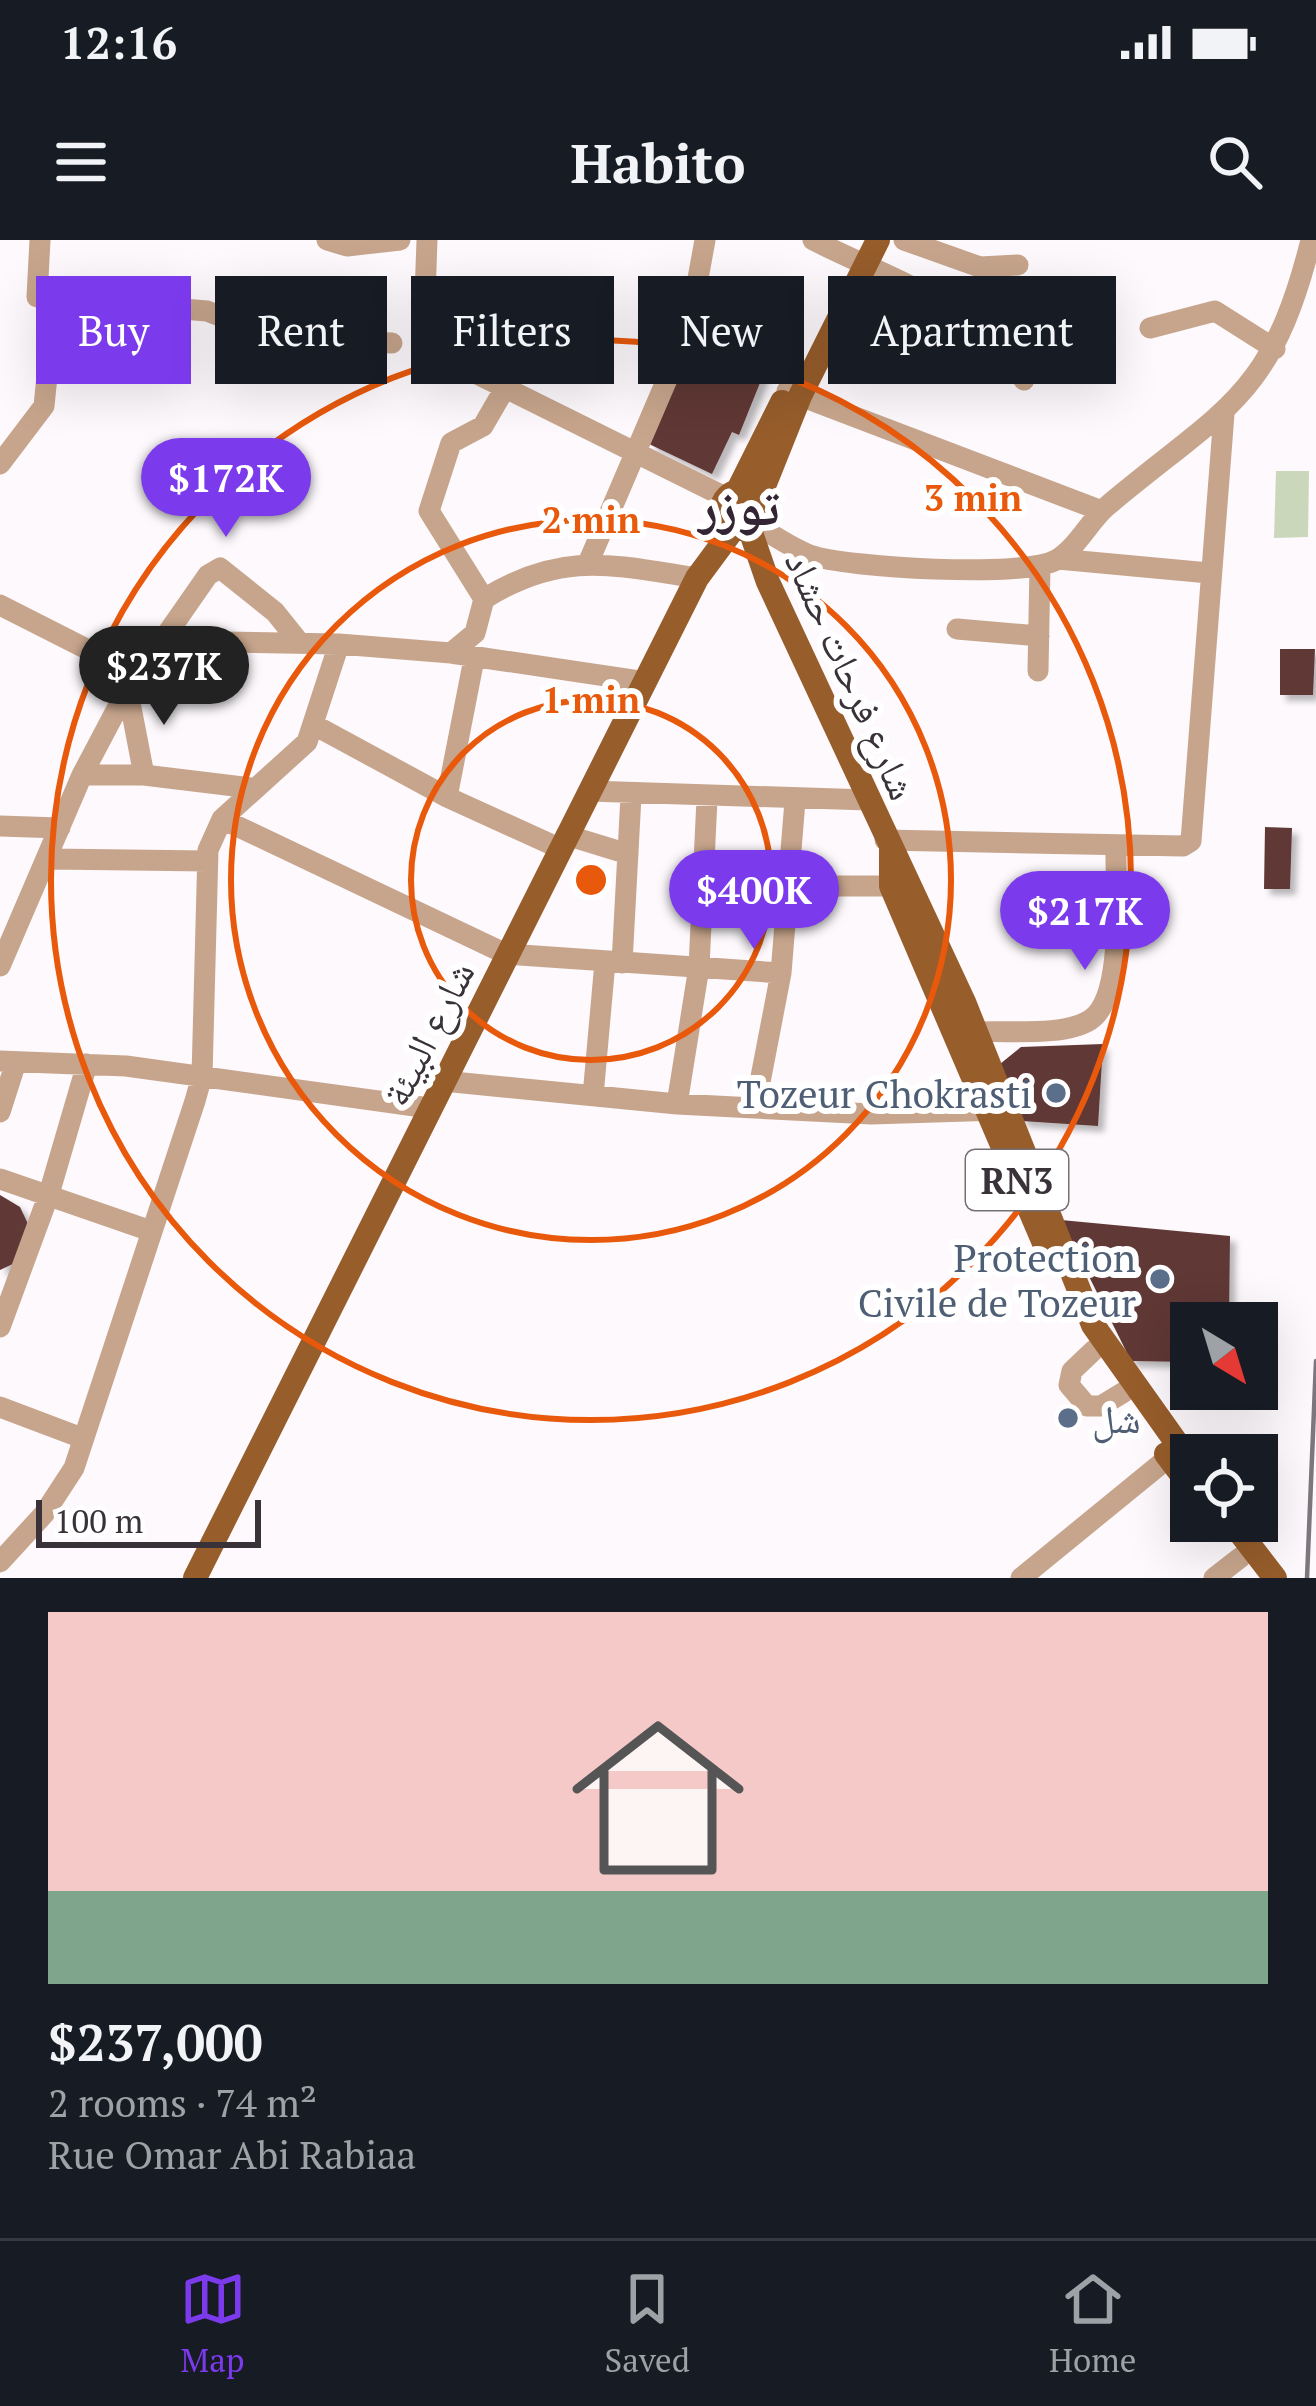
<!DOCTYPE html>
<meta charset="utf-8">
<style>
:root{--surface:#171b24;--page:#20242c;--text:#f1f3f6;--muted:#9ea1a6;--line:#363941;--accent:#7c3aed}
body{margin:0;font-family:"PT Serif","Noto Naskh Arabic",serif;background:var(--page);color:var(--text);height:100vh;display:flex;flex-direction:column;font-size:45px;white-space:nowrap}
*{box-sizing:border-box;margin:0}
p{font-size:39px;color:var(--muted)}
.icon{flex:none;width:66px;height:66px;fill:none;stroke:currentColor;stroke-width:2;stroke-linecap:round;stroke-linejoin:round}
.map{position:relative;height:1338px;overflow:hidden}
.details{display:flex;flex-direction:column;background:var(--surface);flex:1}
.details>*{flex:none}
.guide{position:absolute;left:36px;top:36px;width:1245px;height:108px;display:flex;gap:24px}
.needle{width:78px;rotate:142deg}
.buttons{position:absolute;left:1170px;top:1062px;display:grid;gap:24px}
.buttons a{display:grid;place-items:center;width:108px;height:108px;border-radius:0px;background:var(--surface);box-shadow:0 12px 48px #0002;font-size:60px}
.scale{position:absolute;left:36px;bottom:30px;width:225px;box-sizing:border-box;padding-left:12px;border:6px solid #393239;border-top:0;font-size:33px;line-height:42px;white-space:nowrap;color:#393239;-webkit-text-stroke:9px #fff;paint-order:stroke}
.price{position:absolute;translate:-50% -102px;padding:0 27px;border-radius:42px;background:var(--accent);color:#fff;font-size:39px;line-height:78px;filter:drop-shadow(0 3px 6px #0008)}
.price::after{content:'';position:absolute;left:50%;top:72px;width:36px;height:27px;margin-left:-18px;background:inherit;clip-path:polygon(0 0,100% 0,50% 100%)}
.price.on{background:#222;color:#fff}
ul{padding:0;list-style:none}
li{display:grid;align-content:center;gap:24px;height:636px;padding:0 48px}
li span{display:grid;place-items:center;height:372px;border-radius:0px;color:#555}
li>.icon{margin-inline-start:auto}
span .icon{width:216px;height:216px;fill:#fffc;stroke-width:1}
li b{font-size:51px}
.pill{padding:0 42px;border-radius:0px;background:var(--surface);box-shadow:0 12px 48px #0002;font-size:42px;line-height:108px}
.pill.on{background:var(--accent);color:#fff}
.status{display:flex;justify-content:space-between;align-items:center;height:84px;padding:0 60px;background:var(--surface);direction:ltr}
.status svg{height:33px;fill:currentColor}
header{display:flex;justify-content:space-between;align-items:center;height:156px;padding:0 48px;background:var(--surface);font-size:54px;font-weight:700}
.tabs{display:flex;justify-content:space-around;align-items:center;height:168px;border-top:3px solid var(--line);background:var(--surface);font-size:33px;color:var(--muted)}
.tabs a{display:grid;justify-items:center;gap:6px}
.tabs .on{color:var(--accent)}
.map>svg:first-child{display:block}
.green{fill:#cad7bb}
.building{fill:#603836;filter:url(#shadow)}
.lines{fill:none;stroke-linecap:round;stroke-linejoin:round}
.minor{stroke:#c7a58c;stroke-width:21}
.major{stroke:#975d2b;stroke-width:24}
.rail{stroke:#7e787e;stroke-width:4.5}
.ring{fill:none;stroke:#e8590c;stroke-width:6}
.service-dot{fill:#5c6f8a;stroke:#fff;stroke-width:4.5}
.labels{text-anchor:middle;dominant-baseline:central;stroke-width:12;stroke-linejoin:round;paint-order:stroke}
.shield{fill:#fff;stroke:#747074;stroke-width:3}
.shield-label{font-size:36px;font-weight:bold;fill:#393239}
.street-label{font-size:39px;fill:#393239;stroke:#fff}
.service-label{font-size:39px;fill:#4e5e75;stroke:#fff;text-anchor:end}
.district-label{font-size:51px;font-weight:bold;fill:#332533;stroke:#fff}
.centre{fill:#e8590c;stroke:#fff;stroke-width:6}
.ring-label{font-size:36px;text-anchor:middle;font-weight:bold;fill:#e8590c;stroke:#fff;stroke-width:12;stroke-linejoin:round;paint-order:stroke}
</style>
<div class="status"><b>12:16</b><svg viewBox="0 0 49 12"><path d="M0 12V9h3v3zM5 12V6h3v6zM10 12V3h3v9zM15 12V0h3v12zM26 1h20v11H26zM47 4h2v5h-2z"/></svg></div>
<header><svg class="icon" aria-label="menu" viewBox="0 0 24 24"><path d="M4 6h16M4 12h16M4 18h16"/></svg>Habito<svg class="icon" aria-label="search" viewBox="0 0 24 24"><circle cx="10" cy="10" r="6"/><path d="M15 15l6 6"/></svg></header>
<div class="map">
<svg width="1316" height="1338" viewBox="0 0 1316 1338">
<defs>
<filter id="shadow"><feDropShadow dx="6" dy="6" stdDeviation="3" flood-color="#0004"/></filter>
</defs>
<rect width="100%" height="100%" fill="#fdf9fd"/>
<path class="green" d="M1276,231H1309L1308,297L1274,298Z"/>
<path class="building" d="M694,94L768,123L739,195L732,192L712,234L649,204Z
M1280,409H1315L1313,455H1280Z
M1265,587L1292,588L1290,649H1264Z
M1103,804L1098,886L1022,881L1000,824L1021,807Z
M0,955L20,967L29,986L17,1022L0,1030Z
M1061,980L1230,996L1229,1083H1191V1122L1131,1121Z"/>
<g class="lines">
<path class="minor" d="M40,0L37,57L207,71L301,108L343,101L392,103
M327,0L347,6L400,0
M427,0L424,84L441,116L727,258
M813,0C890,39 976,64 1024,140
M904,0L980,27L1018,25
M1150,88L1215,71L1275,109
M787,151L1102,271
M0,224L44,166L55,57
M754,284C772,294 791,308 810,315C847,328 1024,338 1056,320C1076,309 1089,282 1106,267C1223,168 1271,161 1311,0
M1058,319L1209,333
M589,321L689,88L705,0
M484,359L429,271L451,203L483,186L505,148
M0,365L134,433
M957,389L1039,396
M162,401L208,335L220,328L275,372L299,402
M451,413L646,442
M1038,431L1040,326
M128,452L144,535
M316,486L447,557L559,608
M82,535H144L251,548
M589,551L868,560
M447,557L474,419
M222,579L506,714L781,733
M0,586L60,588
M566,595L628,614
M885,600L1183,606L1191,601L1224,174
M50,619L207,621
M788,646H891
M622,723L631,556
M0,726L82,535L148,410L162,401L339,404
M976,792C1007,790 1063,797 1090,780C1126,757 1115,647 1116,606
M0,821L126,826L429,868
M443,841L677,864L871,874L1000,870
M593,856L605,722
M677,864L699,727L707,559
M755,868L781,733L795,561
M0,872L16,822
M0,939L148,990
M0,1087L49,954L87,824
M1094,1110L1072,1131L1069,1145L1087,1166H1101L1124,1152
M0,1167L82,1198
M0,1322L44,1274L74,1228L195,861L202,836L208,610L222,579L307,502L339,404L451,413L475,393L484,359C562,310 613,325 697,338
M1021,1338L1179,1209
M1214,1338L1241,1317"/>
<path class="major" d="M722 270a19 19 0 1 1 38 0a19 19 0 1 1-38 0Z
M737,252L782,162
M758,261L800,156L878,0
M749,287L768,342L964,762L1093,1085L1191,1223
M891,611V646L1044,1003
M1166,1214L1191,1247
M1231,1281L1275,1338
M195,1338L697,338L734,288"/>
<path class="rail" d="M1307,1338L1316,1121"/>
</g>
<g class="ring">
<circle cx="591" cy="640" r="180"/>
<circle cx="591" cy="640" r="360"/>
<circle cx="591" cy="640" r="540"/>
</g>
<g class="service-dot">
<circle cx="1056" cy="853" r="12"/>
<circle cx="1160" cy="1039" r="12"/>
<circle cx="1068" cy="1178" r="12"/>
</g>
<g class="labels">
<rect class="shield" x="966" y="910" width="102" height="60" rx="9"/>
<g class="shield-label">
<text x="1017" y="940">RN3</text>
</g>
<g class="street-label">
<text transform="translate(852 435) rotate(66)">شارع فرحات حشاد</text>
<text transform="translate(427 793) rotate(-63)">شارع البيئة</text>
</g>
<g class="service-label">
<text x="1032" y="853">Tozeur Chokrasti</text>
<text x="1136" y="1017">Protection<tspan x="1136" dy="45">Civile de Tozeur</tspan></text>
<text x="1092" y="1178" text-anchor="start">شل</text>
</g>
<g class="district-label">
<text x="739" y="266">توزر</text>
</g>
</g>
<circle cx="591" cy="640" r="18" class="centre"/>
<g class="ring-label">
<text x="973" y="271">3 min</text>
<text x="591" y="293">2 min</text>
<text x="591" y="473">1 min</text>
</g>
</svg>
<div class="buttons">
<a><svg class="needle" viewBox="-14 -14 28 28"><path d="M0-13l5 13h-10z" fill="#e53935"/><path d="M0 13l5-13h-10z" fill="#9ea1a6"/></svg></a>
<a><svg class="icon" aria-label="locate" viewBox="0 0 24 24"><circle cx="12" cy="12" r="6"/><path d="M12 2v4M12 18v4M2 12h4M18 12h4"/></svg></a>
</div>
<div class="scale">100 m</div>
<b class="price" style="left:226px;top:300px">$172K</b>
<b class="price on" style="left:164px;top:488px">$237K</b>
<b class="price" style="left:754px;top:712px">$400K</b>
<b class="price" style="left:1085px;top:733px">$217K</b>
<div class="guide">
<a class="pill on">Buy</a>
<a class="pill">Rent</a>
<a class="pill">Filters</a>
<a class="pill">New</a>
<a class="pill">Apartment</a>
</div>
</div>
<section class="details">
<ul>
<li><span style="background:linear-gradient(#f6c9c9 75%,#7fa58c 0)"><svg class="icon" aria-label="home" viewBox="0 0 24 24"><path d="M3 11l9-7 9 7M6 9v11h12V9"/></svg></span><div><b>$237,000</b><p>2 rooms · 74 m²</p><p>Rue Omar Abi Rabiaa</p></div></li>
</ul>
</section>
<nav class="tabs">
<a class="on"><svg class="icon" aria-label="map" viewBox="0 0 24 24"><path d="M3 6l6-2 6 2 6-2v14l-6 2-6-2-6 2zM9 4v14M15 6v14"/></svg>Map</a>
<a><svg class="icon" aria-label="saved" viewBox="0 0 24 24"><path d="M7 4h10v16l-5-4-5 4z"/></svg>Saved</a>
<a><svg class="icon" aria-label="home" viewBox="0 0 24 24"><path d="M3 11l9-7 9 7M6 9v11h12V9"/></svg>Home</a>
</nav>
